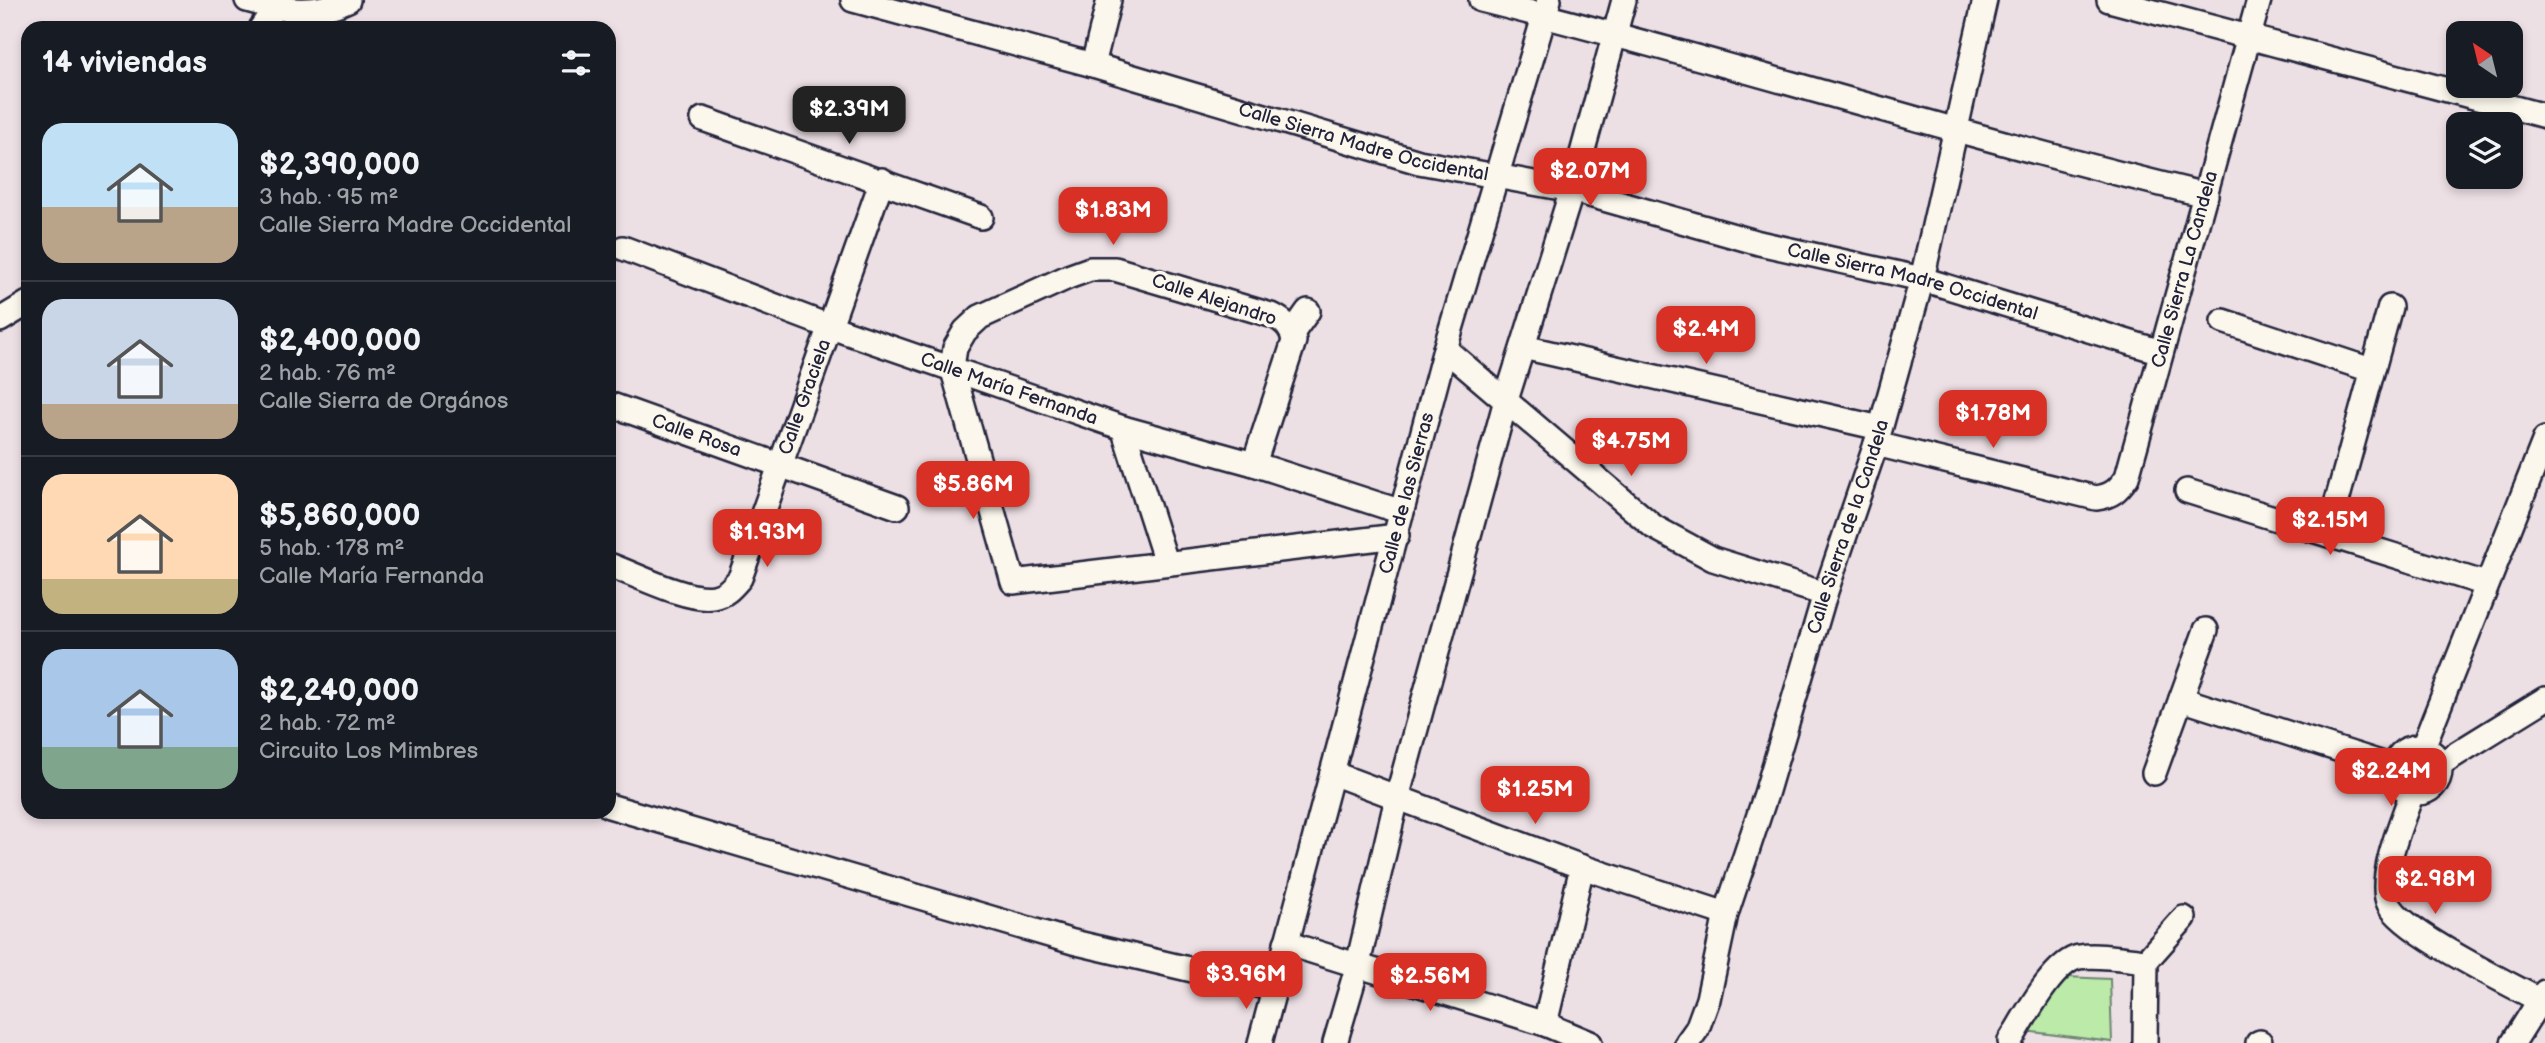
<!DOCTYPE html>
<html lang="es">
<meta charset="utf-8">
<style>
:root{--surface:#171b24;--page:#242831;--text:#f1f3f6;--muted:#9ea1a6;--line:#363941;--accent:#d93025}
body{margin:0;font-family:"Balsamiq Sans",sans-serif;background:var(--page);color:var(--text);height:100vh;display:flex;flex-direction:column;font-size:26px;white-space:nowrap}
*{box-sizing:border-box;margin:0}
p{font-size:23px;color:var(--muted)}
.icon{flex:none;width:38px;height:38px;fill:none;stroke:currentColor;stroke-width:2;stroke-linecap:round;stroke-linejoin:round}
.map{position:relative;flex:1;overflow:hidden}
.panel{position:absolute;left:21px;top:21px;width:595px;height:798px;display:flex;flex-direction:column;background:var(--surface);border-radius:21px;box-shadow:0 4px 10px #0003}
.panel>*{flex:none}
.needle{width:46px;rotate:325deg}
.tools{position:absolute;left:2446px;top:21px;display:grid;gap:14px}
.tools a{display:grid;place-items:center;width:77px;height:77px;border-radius:14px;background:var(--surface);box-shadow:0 4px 10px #0003;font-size:35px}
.price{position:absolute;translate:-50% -60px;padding:0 16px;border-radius:14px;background:var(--accent);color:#fff;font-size:23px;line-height:46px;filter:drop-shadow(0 2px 4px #0008)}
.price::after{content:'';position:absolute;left:50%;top:42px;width:21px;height:16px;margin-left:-10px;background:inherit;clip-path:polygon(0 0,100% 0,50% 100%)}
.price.selected{background:#222;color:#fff}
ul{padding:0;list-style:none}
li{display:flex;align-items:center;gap:21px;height:175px;padding:0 21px}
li+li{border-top:2px solid var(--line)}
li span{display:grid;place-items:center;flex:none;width:196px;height:140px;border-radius:21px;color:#555}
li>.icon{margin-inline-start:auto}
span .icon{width:84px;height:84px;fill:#fffc;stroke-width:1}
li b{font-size:30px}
h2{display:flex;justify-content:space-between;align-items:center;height:84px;padding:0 21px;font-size:30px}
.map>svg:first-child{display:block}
.green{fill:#bbeaa9;stroke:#6e8672;stroke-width:2}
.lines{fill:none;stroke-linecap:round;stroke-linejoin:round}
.minor-casing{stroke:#22223b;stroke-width:28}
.minor{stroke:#fbf7ec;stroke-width:23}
.labels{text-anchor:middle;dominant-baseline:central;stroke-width:7;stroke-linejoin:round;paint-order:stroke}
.street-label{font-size:19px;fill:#22223b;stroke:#fbf7ec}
</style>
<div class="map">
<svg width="2545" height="1043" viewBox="0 0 2545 1043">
<rect width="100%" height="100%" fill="#ede0e5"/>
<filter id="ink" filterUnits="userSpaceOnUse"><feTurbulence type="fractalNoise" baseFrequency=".0143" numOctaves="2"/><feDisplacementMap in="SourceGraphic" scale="14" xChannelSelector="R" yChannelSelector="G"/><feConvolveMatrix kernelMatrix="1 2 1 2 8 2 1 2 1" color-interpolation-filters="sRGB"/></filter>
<g filter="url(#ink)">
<path class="green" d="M2065,977L2110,979L2112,1042L2025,1031Z"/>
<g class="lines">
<defs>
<g id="minor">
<path d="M247,0C282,10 314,17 348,0"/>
<path id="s1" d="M853,0L1093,65L1419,162L1572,190L1759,243L1922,279L2161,352"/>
<path d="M1481,0C1724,60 1962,137 2206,195"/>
<path d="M2109,0L2545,116"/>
<path d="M261,28L275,8"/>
<path d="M1093,65L1109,0"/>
<path d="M703,119L981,217"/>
<path id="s2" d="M623,248L828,326L1123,428L1254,464L1402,512"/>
<path d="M0,320L28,303"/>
<path d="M2223,321L2371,370"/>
<path d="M1293,332L1308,311"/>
<path d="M1523,347L1880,428"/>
<path d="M1445,349L1654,527L1713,559L1825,594"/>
<path id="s3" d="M609,404L897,507"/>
<path d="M1123,428L1166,562"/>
<path id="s4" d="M1876,444L2096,498C2112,496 2118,490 2127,477L2259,0"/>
<path d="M1254,464L1294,341C1292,328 1285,322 1274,316L1115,269H1090L1068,277L980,317L965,331L955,348L952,367L1013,582L1397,536"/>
<path d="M2187,491L2486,584"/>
<path d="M2328,534L2390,307"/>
<path id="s5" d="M609,565C635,574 688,602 714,597C726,595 732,587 740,578L882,180"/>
<path d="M2181,699L2393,767"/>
<circle cx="2417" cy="770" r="23"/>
<path d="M2423,747L2545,439"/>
<path d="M2440,764L2545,699"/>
<path d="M1332,773L1582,867L1726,914"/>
<path d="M2154,773L2206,630"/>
<path d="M2412,793C2403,819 2377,878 2389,904C2402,932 2508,983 2539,1000"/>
<path d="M609,806L1073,942L1274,989"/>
<path d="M1286,943L1545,1024L1590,1043"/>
<path d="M1545,1024L1582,867"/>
<path d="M2010,1041C2024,1019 2053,962 2079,957C2099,954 2125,959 2146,961"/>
<path id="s6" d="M1260,1043L1445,349L1549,0"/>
<path d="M1335,1043L1357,968L1397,798L1506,400L1572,190L1624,0"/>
<path id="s7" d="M1687,1043L1697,1029L1708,999L1726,914L1766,794L1825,594L1876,444L1922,279L1985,0"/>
<path d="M2145,1043L2146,961L2184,918"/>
<path d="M2258,1043L2260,1042"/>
<path d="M2513,1043L2545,992"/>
</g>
</defs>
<use href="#minor" class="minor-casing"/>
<use href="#minor" class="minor"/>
</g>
</g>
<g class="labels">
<g class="street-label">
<text stroke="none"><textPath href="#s1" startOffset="530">Calle Sierra Madre Occidental</textPath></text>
<text stroke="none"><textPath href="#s4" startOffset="481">Calle Sierra La Candela</textPath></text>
<text stroke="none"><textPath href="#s1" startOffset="1097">Calle Sierra Madre Occidental</textPath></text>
<text transform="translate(1214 300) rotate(18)">Calle Alejandro</text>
<text stroke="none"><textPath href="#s2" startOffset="411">Calle María Fernanda</textPath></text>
<text stroke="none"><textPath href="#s5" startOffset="336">Calle Graciela</textPath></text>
<text stroke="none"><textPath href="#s3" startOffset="93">Calle Rosa</textPath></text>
<text stroke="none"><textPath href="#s6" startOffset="569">Calle de las Sierras</textPath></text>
<text stroke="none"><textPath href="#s7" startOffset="542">Calle Sierra de la Candela</textPath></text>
</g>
</g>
</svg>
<div class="tools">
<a><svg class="needle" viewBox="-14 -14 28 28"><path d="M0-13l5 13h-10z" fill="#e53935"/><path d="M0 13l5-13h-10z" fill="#9ea1a6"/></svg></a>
<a><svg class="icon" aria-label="layers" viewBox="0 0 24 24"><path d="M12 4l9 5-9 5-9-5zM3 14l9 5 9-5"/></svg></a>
</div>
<b class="price selected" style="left:849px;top:146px">$2.39M</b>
<b class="price" style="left:1590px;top:208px">$2.07M</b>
<b class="price" style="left:1113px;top:247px">$1.83M</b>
<b class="price" style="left:1706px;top:366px">$2.4M</b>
<b class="price" style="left:1993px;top:450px">$1.78M</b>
<b class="price" style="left:1631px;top:478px">$4.75M</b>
<b class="price" style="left:973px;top:521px">$5.86M</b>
<b class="price" style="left:2330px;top:557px">$2.15M</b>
<b class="price" style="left:767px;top:569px">$1.93M</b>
<b class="price" style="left:2391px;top:808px">$2.24M</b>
<b class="price" style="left:1535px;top:826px">$1.25M</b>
<b class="price" style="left:2435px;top:916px">$2.98M</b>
<b class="price" style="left:1246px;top:1011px">$3.96M</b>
<b class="price" style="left:1430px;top:1013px">$2.56M</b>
<section class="panel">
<h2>14 viviendas<svg class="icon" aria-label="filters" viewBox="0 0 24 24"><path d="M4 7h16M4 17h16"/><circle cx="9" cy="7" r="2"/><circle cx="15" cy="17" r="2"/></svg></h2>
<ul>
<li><span style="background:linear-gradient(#bfe0f5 60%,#b9a48a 0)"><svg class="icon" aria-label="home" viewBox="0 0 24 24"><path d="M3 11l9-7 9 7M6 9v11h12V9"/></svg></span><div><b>$2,390,000</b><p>3 hab. · 95 m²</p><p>Calle Sierra Madre Occidental</p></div></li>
<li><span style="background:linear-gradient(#c9d6e8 75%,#b9a48a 0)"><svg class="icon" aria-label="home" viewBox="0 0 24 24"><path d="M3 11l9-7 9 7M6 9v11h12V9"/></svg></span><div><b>$2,400,000</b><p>2 hab. · 76 m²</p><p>Calle Sierra de Orgános</p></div></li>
<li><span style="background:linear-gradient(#ffd9b3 75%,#c2b280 0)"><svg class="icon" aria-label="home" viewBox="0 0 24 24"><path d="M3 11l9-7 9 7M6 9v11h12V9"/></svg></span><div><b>$5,860,000</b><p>5 hab. · 178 m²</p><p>Calle María Fernanda</p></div></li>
<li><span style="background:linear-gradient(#a9c7e8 70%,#7fa58c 0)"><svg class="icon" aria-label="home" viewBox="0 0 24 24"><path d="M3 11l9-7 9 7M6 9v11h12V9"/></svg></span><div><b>$2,240,000</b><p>2 hab. · 72 m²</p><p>Circuito Los Mimbres</p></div></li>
</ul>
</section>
</div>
